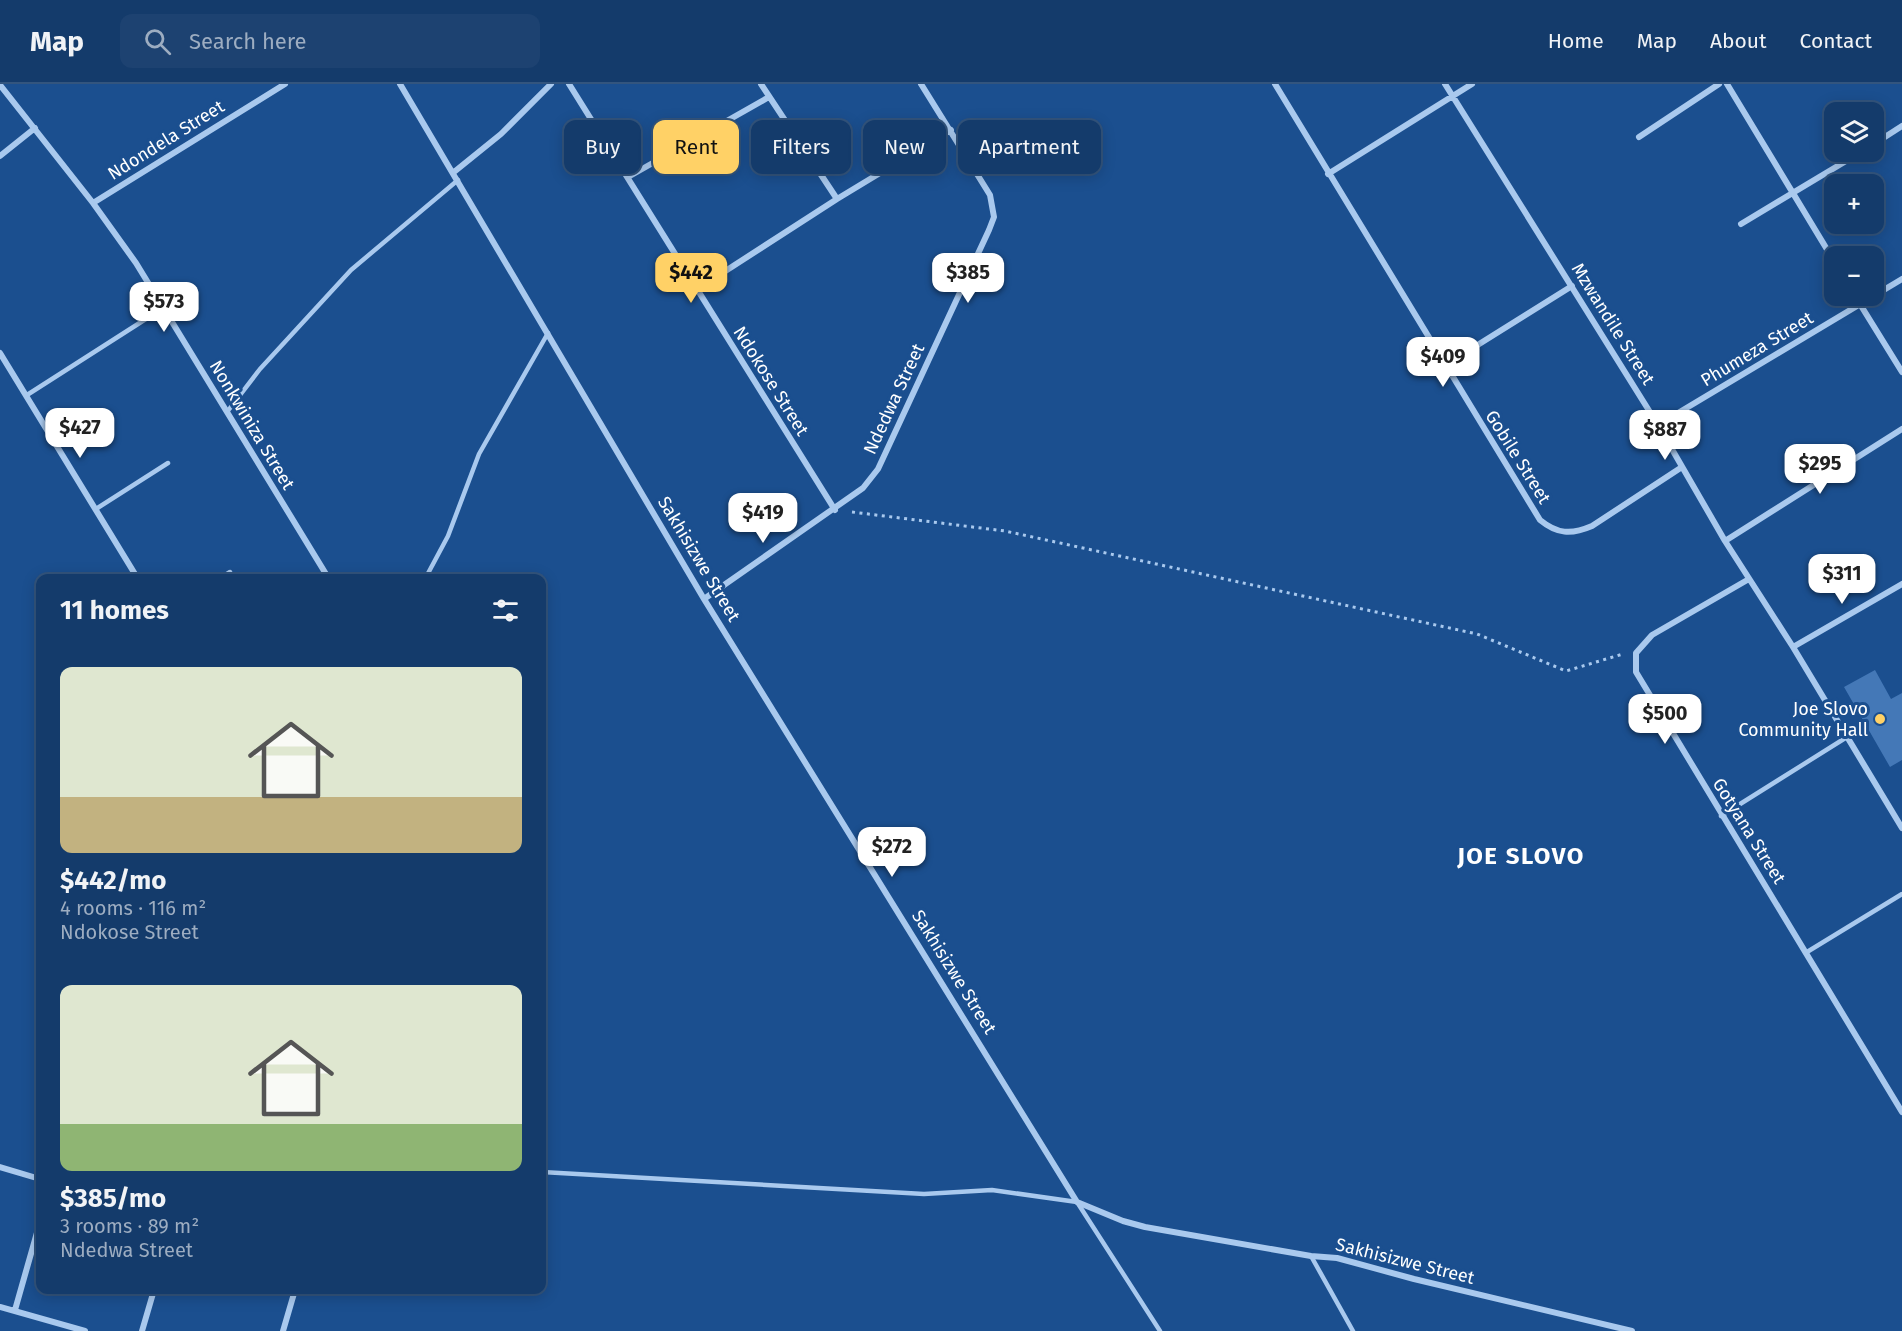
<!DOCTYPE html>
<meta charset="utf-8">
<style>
:root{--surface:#143b6b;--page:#1d4271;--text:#f1f3f6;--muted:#9dadc1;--line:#33557e;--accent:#ffd166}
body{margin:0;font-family:"Fira Sans",sans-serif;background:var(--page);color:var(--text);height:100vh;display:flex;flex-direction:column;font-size:22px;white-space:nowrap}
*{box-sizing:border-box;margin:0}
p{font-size:20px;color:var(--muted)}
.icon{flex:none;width:33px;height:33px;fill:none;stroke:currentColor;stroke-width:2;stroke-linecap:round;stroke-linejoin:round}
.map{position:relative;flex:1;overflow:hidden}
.side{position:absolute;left:36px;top:490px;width:510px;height:720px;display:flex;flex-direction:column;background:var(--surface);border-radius:12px;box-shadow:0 3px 15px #0003,0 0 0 2px var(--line)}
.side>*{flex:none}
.hud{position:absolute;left:564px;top:36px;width:570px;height:54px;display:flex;gap:12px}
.buttons{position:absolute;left:1824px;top:18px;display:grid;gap:12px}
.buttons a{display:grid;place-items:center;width:60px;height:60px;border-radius:12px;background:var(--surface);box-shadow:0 3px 15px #0003,0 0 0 2px var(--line);font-size:30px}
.price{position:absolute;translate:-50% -51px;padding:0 14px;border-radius:12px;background:#fff;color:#222;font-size:20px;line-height:39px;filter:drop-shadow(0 2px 3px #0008)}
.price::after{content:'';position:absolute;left:50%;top:36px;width:18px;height:14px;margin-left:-9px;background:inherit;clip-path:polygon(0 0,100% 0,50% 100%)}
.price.active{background:var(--accent);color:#111}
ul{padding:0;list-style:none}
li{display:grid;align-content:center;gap:12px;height:318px;padding:0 24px}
li span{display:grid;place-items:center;height:186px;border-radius:12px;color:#555}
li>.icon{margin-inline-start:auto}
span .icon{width:108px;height:108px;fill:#fffc;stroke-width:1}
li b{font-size:26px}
h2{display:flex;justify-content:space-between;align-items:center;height:72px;padding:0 24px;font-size:26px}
.tag{padding:0 21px;border-radius:12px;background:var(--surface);box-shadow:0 3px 15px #0003,0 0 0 2px var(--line);font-size:21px;line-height:54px}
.tag.active{background:var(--accent);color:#111}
header{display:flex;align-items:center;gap:36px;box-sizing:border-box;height:84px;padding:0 30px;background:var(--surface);border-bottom:2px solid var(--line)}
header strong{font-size:28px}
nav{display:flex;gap:33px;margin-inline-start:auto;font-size:21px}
.search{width:420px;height:54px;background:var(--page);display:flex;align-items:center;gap:15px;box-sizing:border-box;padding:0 21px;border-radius:12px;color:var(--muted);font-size:22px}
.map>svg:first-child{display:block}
.building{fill:#4478b7}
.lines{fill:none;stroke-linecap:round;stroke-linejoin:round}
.path{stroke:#a9c9ee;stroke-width:3;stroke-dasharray:3 4.5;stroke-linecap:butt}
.lane{stroke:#a9c9ee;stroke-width:4.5}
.street{stroke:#a9c9ee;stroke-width:6}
.poi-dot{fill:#ffd166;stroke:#1b4f8f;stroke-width:2}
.labels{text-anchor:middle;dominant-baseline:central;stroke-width:6;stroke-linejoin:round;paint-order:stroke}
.street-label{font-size:18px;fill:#fff;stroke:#1b4f8f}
.poi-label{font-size:18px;fill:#fff;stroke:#1b4f8f;text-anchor:end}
.district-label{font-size:24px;font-weight:bold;letter-spacing:1.5px;fill:#fff;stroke:#1b4f8f}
</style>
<header>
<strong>Map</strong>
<div class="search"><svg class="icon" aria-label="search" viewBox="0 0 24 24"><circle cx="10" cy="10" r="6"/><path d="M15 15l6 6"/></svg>Search here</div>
<nav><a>Home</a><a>Map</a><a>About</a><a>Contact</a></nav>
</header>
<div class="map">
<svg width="1902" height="1247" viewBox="0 0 1902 1247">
<rect width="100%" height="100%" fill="#1b4f8f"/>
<path class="building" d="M1875,586L1891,615L1902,609V676L1890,683L1844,603Z"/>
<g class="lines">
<path class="path" d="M852,428L1005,447L1477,550L1566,587L1623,570"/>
<path class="lane" d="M27,311L163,224
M227,328L260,285L351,186L458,96
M96,425L168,379
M219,495L230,488
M425,495L448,452L479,370L548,249
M1721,732L1847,653
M1807,868L1902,810
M542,1088L924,1110L992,1106L1077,1118L1160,1247
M1311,1172L1353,1247"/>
<path class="street" d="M400,0L704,515L1077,1118L1123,1137L1145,1143L1311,1172L1337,1174L1414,1195L1632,1247
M569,0L835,426
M761,0L837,115L951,46
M1275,0L1540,436C1557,450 1571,451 1592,442L1682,383
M1445,0L1658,341L1725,457L1793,563L1902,744
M1727,0L1834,177
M0,1L93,119L136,179L329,495
M1639,53L1719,0
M1874,60L1902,42
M0,72L35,44
M454,88L501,50L551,0
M1328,90L1472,0
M628,93L769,13
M93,119L285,0
M1741,140L1861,68
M696,206L837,115
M1855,212L1902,288
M0,269L138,495
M1444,282L1572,202
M1658,341L1902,195
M1725,457L1902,345
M1749,495L1652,551L1636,569V588L1902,1028
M704,515L863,404L878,385L989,146L994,133L990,111L921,0
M1793,563L1902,500
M0,1083L40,1095
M0,1223L85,1247
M15,1226L40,1138
M142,1247L154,1206
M283,1247L295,1206"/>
</g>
<circle class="poi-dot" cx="1880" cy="635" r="6"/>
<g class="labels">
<g class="street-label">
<text transform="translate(166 56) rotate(-32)">Ndondela Street</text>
<text transform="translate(1613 240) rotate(58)">Mzwandile Street</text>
<text transform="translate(1757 265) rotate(-31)">Phumeza Street</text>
<text transform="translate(771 297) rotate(58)">Ndokose Street</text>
<text transform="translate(894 315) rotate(-65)">Ndedwa Street</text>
<text transform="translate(252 341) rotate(59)">Nonkwiniza Street</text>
<text transform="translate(1518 373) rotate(58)">Gobile Street</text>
<text transform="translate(699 475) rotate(59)">Sakhisizwe Street</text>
<text transform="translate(1749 747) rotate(58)">Gotyana Street</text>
<text transform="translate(954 888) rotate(58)">Sakhisizwe Street</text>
<text transform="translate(1405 1177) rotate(14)">Sakhisizwe Street</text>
</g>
<g class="poi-label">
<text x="1868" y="625">Joe Slovo<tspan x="1868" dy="21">Community Hall</tspan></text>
</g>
<g class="district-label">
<text x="1521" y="772">JOE SLOVO</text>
</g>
</g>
</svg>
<div class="buttons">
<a><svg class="icon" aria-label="layers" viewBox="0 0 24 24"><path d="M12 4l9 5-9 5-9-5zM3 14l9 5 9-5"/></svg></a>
<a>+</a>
<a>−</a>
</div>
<b class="price active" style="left:691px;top:220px">$442</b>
<b class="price" style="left:968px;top:220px">$385</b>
<b class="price" style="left:164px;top:249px">$573</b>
<b class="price" style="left:1443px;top:304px">$409</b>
<b class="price" style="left:80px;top:375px">$427</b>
<b class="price" style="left:1665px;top:377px">$887</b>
<b class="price" style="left:1820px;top:411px">$295</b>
<b class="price" style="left:763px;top:460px">$419</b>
<b class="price" style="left:1842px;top:521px">$311</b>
<b class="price" style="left:1665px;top:661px">$500</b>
<b class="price" style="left:892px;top:794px">$272</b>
<div class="hud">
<a class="tag">Buy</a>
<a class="tag active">Rent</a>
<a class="tag">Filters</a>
<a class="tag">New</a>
<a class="tag">Apartment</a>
</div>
<section class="side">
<h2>11 homes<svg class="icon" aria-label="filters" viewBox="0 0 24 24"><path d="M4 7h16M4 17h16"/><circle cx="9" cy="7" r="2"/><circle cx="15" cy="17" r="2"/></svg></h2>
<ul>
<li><span style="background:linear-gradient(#dfe7d0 70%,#c2b280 0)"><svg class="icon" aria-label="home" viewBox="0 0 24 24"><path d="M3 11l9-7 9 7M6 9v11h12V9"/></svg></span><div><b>$442/mo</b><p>4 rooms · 116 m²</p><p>Ndokose Street</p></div></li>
<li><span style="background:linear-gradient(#dfe7d0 75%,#8fb573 0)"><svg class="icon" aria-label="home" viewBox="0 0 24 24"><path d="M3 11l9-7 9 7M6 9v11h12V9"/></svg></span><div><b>$385/mo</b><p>3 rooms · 89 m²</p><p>Ndedwa Street</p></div></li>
</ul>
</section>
</div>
